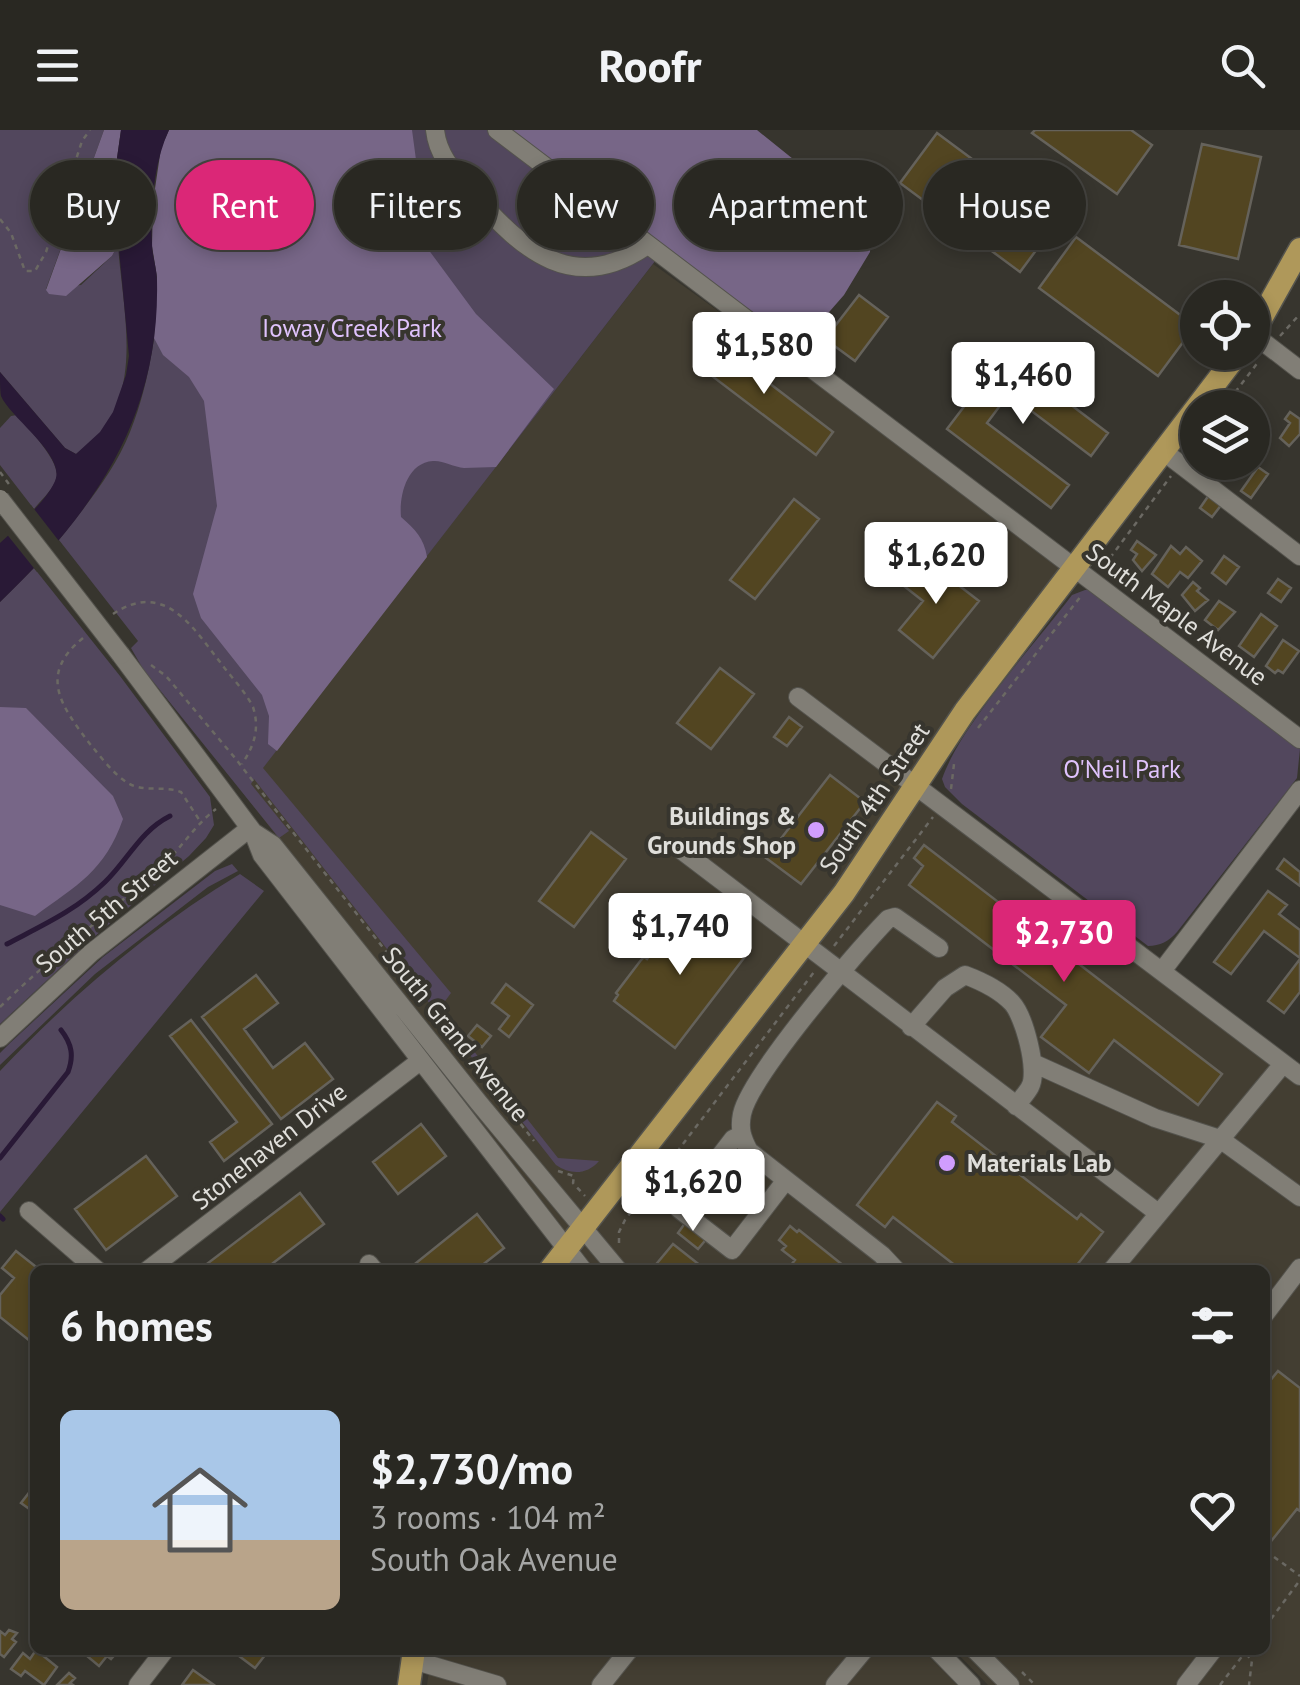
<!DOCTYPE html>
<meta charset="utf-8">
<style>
:root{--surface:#292822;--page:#31302a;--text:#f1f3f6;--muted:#a5a6a5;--line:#454440;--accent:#db2777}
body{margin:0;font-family:"PT Sans",sans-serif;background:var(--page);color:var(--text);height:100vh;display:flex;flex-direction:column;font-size:38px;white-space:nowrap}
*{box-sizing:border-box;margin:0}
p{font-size:32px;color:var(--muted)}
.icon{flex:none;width:55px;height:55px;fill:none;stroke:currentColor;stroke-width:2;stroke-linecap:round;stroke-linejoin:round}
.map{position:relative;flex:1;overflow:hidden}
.panel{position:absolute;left:30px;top:1135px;width:1240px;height:390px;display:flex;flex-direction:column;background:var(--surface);border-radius:15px;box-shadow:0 5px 15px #0003,0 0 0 2px var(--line)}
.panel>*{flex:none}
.banner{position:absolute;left:30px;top:30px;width:1240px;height:90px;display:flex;gap:20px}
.fabs{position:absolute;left:1180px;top:150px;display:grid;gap:20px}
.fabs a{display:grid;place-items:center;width:90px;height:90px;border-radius:50%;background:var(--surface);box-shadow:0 5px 15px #0003,0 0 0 2px var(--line);font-size:50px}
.price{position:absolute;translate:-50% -85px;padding:0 22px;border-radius:10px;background:#fff;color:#222;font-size:32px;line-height:65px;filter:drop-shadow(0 2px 5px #0008)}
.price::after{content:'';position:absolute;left:50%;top:60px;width:30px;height:22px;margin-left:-15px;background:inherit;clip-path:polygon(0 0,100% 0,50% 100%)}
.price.selected{background:var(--accent);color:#fff}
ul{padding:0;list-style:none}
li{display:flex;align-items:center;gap:30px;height:250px;padding:0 30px}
li span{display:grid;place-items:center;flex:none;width:280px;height:200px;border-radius:15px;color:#555}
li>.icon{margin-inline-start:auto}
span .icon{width:120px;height:120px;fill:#fffc;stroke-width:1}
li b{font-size:42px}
h2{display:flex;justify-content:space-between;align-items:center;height:120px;padding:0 30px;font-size:42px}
.pill{padding:0 35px;border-radius:45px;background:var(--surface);box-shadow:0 5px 15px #0003,0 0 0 2px var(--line);font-size:35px;line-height:90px}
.pill.selected{background:var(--accent);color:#fff}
header{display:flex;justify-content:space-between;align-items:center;height:130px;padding:0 30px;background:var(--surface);font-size:45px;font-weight:600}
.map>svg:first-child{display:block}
.built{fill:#433e32}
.green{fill:#52475d}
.forest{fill:#776687}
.water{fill:#291936}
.pier{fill:#37352e}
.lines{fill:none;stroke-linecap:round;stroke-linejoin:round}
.stream{stroke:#291936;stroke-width:5}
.building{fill:#524521;stroke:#65625b;stroke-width:2.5}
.minor-casing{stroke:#54534d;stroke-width:20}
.major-casing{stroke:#54534d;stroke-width:25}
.path{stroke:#6b6963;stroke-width:2.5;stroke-dasharray:5 5;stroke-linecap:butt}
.minor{stroke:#817e76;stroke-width:18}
.major{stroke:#af985a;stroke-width:22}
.minor-bridge-casing{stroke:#54534d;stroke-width:20;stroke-linecap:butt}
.path-bridge{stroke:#6b6963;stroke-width:2.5;stroke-dasharray:5 5;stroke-linecap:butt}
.minor-bridge{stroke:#817e76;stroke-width:18}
.poi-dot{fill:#d09dfe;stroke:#37352e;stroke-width:4}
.labels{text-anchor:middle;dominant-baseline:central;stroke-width:8;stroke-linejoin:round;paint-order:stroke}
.park-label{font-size:25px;fill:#dfc2fc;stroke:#37352e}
.street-label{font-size:25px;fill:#e0dfdb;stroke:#37352e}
.poi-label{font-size:25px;font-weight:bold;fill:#e0dfdb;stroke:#37352e;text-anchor:end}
</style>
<header><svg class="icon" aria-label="menu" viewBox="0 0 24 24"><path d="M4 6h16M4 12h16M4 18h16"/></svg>Roofr<svg class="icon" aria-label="search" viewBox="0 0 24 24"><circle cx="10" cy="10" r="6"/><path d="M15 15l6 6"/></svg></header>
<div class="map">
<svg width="1300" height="1555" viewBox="0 0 1300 1555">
<rect width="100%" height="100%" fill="#37352e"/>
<path class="built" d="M653,134L1075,438L918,655L1300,946V1555H988L954,1520H1265V1140H588L544,1089L466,973L429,924L440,914L243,663Z
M432,1520H923L957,1555H427Z"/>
<path class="green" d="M0,0H104L46,159L81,155L112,126L118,115C123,187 149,276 76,324L65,318L0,242Z
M169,0H498L659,126L263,638L451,863L440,878L558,1028L599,1031C587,1045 570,1045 556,1035L254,649L251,654L289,701L279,708L143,539L131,518L138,511L59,410C85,377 114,342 130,302C166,214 162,95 169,0Z
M17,285C28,298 58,329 57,346C56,357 41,370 34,379L0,335V298L11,286Z
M34,438L120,546L210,667L214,695L206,708L189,726L87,813L0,894V472Z
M1085,460H1091L1300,619L1297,648L1177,802C1169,811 1160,816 1148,816L962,674L945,657L942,649C960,596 1036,513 1072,465Z
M232,734L238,741L208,757L95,844L0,935V923L10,913L103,827L215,741Z
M240,744L264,761L0,1082V941C71,866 152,797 240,744Z"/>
<path class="forest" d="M104,0H121L113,56L118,115L112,126L66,166L49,164L46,160Z
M169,0H412L428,119L476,184L554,259L496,337C485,337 474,338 464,338C454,337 442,330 433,331C406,333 399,367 401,387C415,399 424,408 427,427L277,621L268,614L269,586L262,565L201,488L193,464L217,376L204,271L189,247L163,225L154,208L157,147L152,116L153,72L161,18Z
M497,0H757L834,62L871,98L870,122L844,165L802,213L793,216Z
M0,577L26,578L113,666L123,689C105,741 77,755 35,786L0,775Z"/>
<path class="water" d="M121,0H169C154,32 150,77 152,113C152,126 157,138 157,151C160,287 95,381 0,472V413C14,400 51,367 56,348C62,323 10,287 1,266C0,260 0,249 0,242L65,318L76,324L100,302L113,282L126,245L129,226L113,56Z"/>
<path class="pier" d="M31,375L62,415L37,442L5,402Z"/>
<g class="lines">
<path class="stream" d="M7,814C43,795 75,781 105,752C128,730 140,701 170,686
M0,1028L68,942C74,926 72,914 61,900
M0,1086L3,1089"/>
</g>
<path class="building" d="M1035,0H1131L1152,15L1117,64L1032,3Z
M937,3L1057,92L1020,142L900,53Z
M1202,14L1261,27L1238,129L1179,115Z
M696,54L710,65L698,82L683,71Z
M1076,107L1195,196L1158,246L1039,158Z
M859,165L888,187L855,231L825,209Z
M713,210L833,302L816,325L695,233Z
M1004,224L1108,303L1091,326L1009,264L1002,273L987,293L1069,355L1051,378L947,299Z
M1290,282L1300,289V304L1289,316L1280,308L1290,293L1285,289Z
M1258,337L1268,344L1251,368L1241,361Z
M1209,365L1222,374L1212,387L1200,378Z
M794,369L819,389L755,469L730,450Z
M1137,411L1156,425L1142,441L1133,430L1137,424L1131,420Z
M1171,416L1180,424L1186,417L1202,431L1188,448L1180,442L1168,457L1152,444Z
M929,424L948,439L944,444L979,471L933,528L899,500L923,471L904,456Z
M1224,426L1239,437L1226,454L1212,443Z
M1278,449L1291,458L1281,472L1268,463Z
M1193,452L1200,458L1197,461L1208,470L1195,481L1182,465Z
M1219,471L1235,482L1218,500L1205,490Z
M1261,484L1277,496L1254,527L1239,516Z
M1283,510L1299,521L1283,543L1278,540L1275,543L1266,536Z
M720,538L754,564L711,619L677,593Z
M789,587L802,597L787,616L774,607Z
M830,645L865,672L801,754L766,728Z
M591,702L626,729L574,797L539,771Z
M924,715L1222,944L1198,975L1114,910L1089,943L1041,907L1066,875L909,755L923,736L914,728Z
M1284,729L1300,742V756L1277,739Z
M1268,761L1287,775L1279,784L1300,800V828L1264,801L1231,844L1214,832Z
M687,778L747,824L675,918L614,871L618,865L616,863L641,830L644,827L647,829Z
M1300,829V862L1284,883L1268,871Z
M256,845L278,873L244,899L273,938L305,913L333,949L281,989L202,887Z
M506,854L533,875L509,907L499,899L509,886L492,873Z
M191,890L272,994L224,1031L210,1012L237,992L170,906Z
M477,895L491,906L482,917L468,906Z
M937,972L956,986L952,992L1077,1089L1081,1084L1103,1102L1073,1140H961L893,1087L885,1097L857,1075Z
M421,994L446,1026L398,1064L373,1032Z
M146,1026L177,1066L106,1120L75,1079Z
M300,1063L324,1094L264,1140H199Z
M477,1084L504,1118L476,1140H414L411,1137Z
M688,1089L709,1106L698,1119L678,1103Z
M790,1096L797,1102L799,1100L849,1140H787L795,1130L782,1120L786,1116L779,1110Z
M673,1114L706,1140H656L653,1138Z
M16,1121L40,1140H35V1205L30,1211L0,1187V1165L14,1148L2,1138Z
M1278,1241L1300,1258V1381L1297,1379L1272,1410L1265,1405V1257Z
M35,1355V1383L21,1373Z
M9,1500L17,1503L12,1509L16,1512L4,1527L0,1524V1501L5,1505Z
M36,1520L57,1537L44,1555L25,1541L21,1546L11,1539L23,1523L30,1529Z
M119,1520L111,1529L107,1526L99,1536L81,1521Z
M231,1520H269L255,1538Z
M193,1540L214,1555H182Z
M69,1543L75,1548L70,1553L73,1555H57Z"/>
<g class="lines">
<defs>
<path id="minor" d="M435,0C438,28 457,45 474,65C523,121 574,165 646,116
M497,0L1300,609
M1253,204L1300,240
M1163,321L1300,426
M121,525L253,702L262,725L583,1140
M798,567L1300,946
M253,702L273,715L479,973L618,1140
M680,719L1158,1083
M1162,841L1300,660
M911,897L945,858L965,845C981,851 1000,860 1012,873C1024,886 1039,941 1030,957C1027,963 1020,970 1016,976
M0,908L91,823L250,698
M1033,933L1155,988L1220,1009L1300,1067
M741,1005L733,1009L679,1079L732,1120L786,1050
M29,1081L97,1140
M369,1134L374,1140
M148,1140L420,931
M896,1140L882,1125L749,1021C742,1008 739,999 742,984C750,946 857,821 888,789L895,787L939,818
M1112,1140L1283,934
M1265,1184L1300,1138
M937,1520L971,1555
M975,1520L1010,1555
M413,1530L497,1555
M138,1555L165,1520
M601,1555L629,1520
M835,1555L864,1520
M1186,1555L1213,1520"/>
<path id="major" d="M1252,205L1300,119
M550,1140L844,763L965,581L1239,222
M409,1555L414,1520"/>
</defs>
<use href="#minor" class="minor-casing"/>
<use href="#major" class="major-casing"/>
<path class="path" d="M0,89L11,103L25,141H35L46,122L82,11L90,0
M1280,206L1300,184
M1223,278L1259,231
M1191,320L1198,311
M1104,436L1171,346
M113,484C164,450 192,496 220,532C231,547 245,561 253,577C260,599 254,616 242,634
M83,508C37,545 62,577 90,614C101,627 113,644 128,653C144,663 163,655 181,662L200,691
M151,535L166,546L235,628L534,1011
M978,598L1081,466
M951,659L954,634
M834,816L933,687
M0,877C52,826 109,783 163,735C182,717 195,695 216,679
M558,1041L574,1046L573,1053L585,1066
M619,1113V1102L625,1090L814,842
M1266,1421L1300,1446
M1265,1497L1300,1450
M1246,1524L1252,1530L1249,1555
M1022,1542L1035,1555
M1220,1555L1247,1520"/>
<use href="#minor" class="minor"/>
<use href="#major" class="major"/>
<defs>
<path id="minor-bridge" d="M0,369L121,525"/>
</defs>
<use href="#minor-bridge" class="minor-bridge-casing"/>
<path class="path-bridge" d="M0,342L11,357"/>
<use href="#minor-bridge" class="minor-bridge"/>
</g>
<g class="poi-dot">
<circle cx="816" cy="700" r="10"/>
<circle cx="947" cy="1033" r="10"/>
</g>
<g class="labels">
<g class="park-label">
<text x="352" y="198">Ioway Creek Park</text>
<text x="1122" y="639">O'Neil Park</text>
</g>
<g class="street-label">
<text transform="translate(1177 484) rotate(37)">South Maple Avenue</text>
<text transform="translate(874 668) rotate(-56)">South 4th Street</text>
<text transform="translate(106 781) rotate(-40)">South 5th Street</text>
<text transform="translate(456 904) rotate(51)">South Grand Avenue</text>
<text transform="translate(269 1016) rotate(-38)">Stonehaven Drive</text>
</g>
<g class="poi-label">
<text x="796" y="686">Buildings &amp;<tspan x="796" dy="29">Grounds Shop</tspan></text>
<text x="967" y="1033" text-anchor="start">Materials Lab</text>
</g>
</g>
</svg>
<div class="fabs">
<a><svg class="icon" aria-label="locate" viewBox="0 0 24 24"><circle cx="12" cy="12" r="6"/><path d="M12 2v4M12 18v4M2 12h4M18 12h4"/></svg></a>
<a><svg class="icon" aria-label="layers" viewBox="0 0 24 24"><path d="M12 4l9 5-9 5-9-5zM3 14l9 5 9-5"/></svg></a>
</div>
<b class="price" style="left:764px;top:267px">$1,580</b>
<b class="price" style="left:1023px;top:297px">$1,460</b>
<b class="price" style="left:936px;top:477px">$1,620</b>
<b class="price" style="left:680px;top:848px">$1,740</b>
<b class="price selected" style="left:1064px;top:855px">$2,730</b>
<b class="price" style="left:693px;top:1104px">$1,620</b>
<div class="banner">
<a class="pill">Buy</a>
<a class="pill selected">Rent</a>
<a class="pill">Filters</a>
<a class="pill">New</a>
<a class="pill">Apartment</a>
<a class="pill">House</a>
</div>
<section class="panel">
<h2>6 homes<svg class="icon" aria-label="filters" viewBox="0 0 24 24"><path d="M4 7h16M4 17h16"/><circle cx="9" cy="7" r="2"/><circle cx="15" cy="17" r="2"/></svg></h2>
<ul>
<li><span style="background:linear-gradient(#a9c7e8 65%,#b9a48a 0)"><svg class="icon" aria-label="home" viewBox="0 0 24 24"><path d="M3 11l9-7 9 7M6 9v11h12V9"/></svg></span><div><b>$2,730/mo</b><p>3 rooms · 104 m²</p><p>South Oak Avenue</p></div><svg class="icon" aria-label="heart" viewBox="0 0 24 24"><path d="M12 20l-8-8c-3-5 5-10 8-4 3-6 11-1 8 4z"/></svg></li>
</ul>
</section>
</div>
